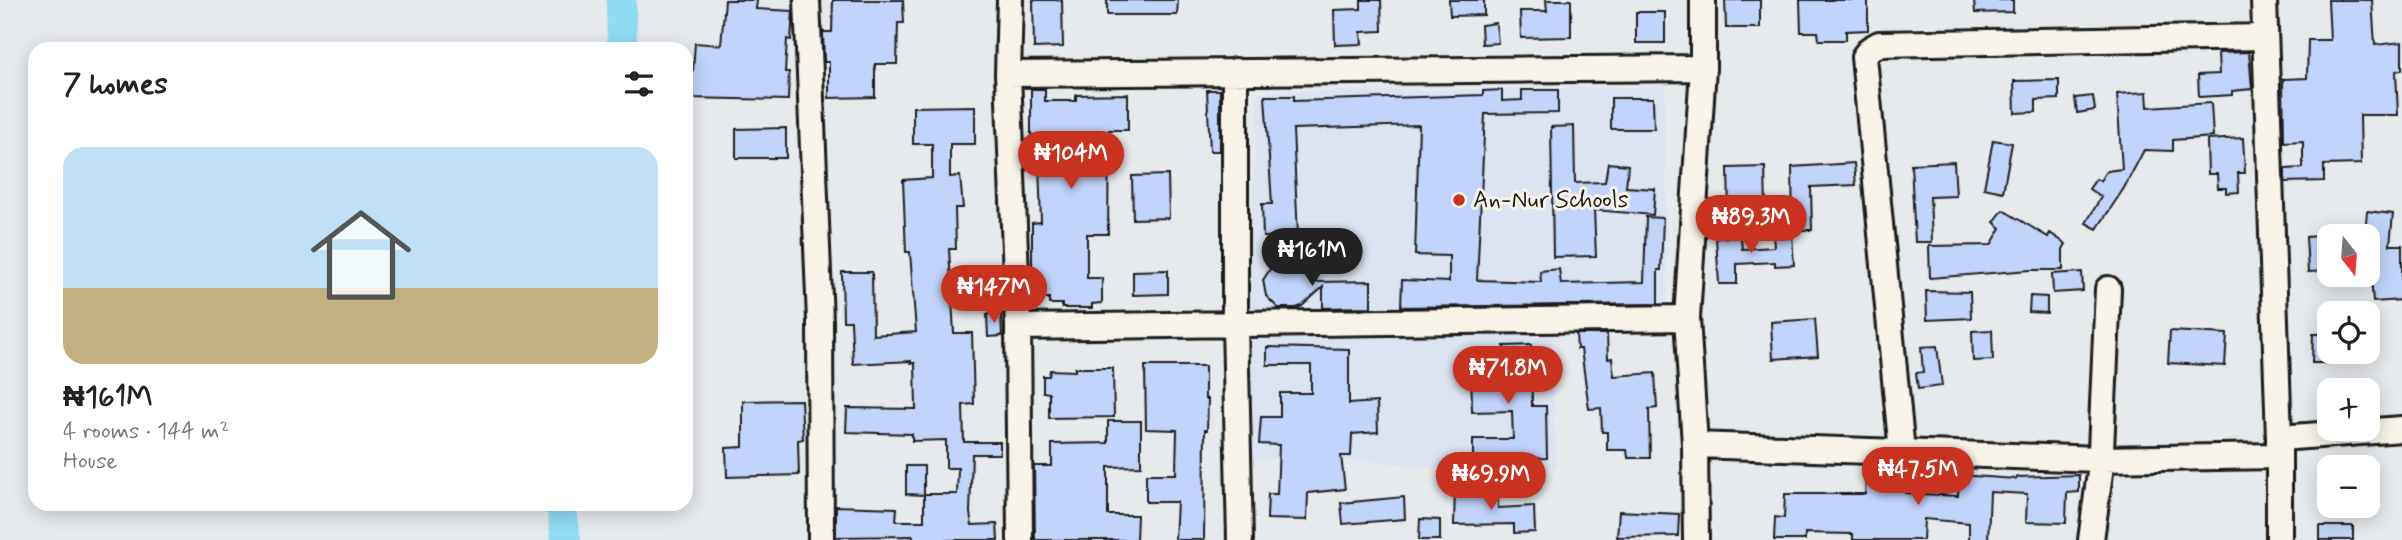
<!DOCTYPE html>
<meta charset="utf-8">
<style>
:root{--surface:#fff;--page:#f6f6f6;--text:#222;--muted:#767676;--line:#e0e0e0;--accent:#c8321e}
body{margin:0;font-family:Mynerve,sans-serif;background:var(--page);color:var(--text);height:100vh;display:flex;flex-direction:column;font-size:26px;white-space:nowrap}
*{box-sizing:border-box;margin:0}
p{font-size:23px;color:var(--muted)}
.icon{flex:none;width:38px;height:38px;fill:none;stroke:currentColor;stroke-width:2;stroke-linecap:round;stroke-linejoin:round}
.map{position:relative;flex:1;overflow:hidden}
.sheet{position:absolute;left:28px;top:42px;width:665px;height:469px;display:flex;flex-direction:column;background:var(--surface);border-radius:21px;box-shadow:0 4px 18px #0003}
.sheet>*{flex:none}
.needle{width:46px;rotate:163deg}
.fabs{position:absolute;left:2317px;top:224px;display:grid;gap:14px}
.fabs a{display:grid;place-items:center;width:63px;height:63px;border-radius:14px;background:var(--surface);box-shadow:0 4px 18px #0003;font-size:35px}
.price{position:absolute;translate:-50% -60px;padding:0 16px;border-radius:24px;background:var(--accent);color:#fff;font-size:23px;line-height:46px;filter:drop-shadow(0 2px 4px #0008)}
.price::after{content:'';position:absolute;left:50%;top:42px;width:21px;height:16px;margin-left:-10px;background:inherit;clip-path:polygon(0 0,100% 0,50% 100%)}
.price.active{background:#222;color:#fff}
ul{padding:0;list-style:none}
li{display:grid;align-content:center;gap:14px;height:371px;padding:0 35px}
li+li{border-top:2px solid var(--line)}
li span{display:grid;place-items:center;height:217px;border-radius:21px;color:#555}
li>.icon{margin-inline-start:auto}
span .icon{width:126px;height:126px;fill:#fffc;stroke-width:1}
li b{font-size:30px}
h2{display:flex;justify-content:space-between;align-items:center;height:84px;padding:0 35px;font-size:30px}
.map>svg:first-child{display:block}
.built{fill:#dce3f1}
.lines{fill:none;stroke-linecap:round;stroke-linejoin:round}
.river{stroke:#90dcf0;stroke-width:30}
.building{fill:#c2d4fa;stroke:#1c1c1c;stroke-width:2}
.minor-casing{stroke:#1c1c1c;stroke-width:30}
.minor{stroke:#f7f3e8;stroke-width:24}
.poi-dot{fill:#c8321e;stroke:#f7f3e8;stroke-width:2.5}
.labels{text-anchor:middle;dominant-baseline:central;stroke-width:6;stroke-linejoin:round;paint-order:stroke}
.poi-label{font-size:24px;fill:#1c1c1c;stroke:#f7f3e8;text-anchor:start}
</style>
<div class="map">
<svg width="2402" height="540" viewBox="0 0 2402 540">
<rect width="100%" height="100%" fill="#e7eaed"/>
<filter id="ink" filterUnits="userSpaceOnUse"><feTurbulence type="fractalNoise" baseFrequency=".0143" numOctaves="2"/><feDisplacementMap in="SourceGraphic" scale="14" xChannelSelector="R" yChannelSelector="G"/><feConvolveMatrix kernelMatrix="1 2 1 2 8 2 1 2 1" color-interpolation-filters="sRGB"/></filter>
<g filter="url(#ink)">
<path class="built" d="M1665,87L1667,307L1552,336L1556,467L1456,469L1362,461L1241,458L1258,92Z"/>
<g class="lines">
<path class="river" d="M621,0L622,49
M561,504L566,540"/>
</g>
<path class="building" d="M725,0H757L756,9L793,11L791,40L787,39L785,72H789L788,100L686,98V70H693L695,43L721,45Z
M833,0H903L904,23H898L897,64H875V97L829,98V62H824L823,32H832Z
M1033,0H1062L1063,47L1034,48Z
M1107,0H1178L1177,15H1107Z
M1361,0H1381L1382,31L1361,32L1362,44L1335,45L1334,10L1361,9Z
M1449,0H1484V15L1450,16Z
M1546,0H1571V37L1521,38L1520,11H1547Z
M1725,0H1760V28H1726Z
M1800,0H1868V30L1846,31V40H1819L1818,32H1801Z
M1974,0H2013V12L1975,13Z
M2328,0H2372L2375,45L2402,42V70L2396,71L2398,115H2360L2361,164L2324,165V181L2285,182V169L2303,168V141L2284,142L2283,79L2307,78L2308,40H2330Z
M1636,12H1665V43H1636Z
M1496,23L1498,43L1482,44L1481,25Z
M2249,52L2252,89L2232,91V95L2199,97L2198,75L2219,74L2218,53Z
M2059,80V99L2036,100V112L2015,113L2014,81Z
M1031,89H1045V101H1076V95L1128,94V130H1109L1108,234H1087V278H1102V303L1092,304V308H1062V304H1049V298H1032V223L1041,222L1039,163H1031Z
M1207,90H1220V151H1210Z
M1502,90V101L1522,100V90H1558V113L1485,114L1477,280L1541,282L1540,271L1559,269L1561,284L1644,282L1646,217L1663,218L1661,270H1658V304L1401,307L1402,280L1449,282V256L1415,255L1419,125L1293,129L1298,236L1263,237L1262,204H1272L1265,96H1294V101L1483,95V91Z
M2147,92L2148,107L2211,103L2213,137L2173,140V151L2144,150L2124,188L2097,229L2086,223L2101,197L2089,189L2096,179L2100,181L2106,171L2122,169L2117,94Z
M2093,96L2095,110L2077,113L2075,98Z
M1611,98H1653L1654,129H1611Z
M975,106V144H950V177L960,176L963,208H955L956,249H949L954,333H972L974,404L963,405L964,442H1000V454H972L970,513L972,525L997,524L998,540H913V536L836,537V506L897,508L896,521H924V495L906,494V466H924V494H957L958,468H946V440L912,441V434L846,432L847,408L916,409L915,363H911V361L853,364L851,321H843L842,272H872L873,335L916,332L910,252H906L903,180L932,178V144H913V107Z
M1574,126L1575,183L1605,182L1608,163L1628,165L1626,187L1655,189L1653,215L1594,210L1596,256L1553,257L1551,127Z
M786,128V158H736V129Z
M2243,138L2245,173H2238L2239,192L2226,193V188H2218L2217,174H2208L2207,140Z
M1993,140L2012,143L2003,192L1984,188Z
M1954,162L1956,196L1930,197L1932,242H1915L1911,164Z
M1854,163L1856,185L1811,187L1812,230H1793L1792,167Z
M1765,167L1766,211L1729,212L1728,168Z
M1168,175L1169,218L1133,219L1132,176Z
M2003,210L2048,237L2050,233L2066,244L2063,249V270H2030L1930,278L1929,246L1991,245L2001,228L1994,222Z
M2367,211L2393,214L2390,245H2402V300L2373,302L2368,236H2365Z
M1792,233L1794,265L1775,266V262L1737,264V284H1719L1716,238L1741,237L1742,249L1774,247L1773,234Z
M2319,236L2320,245L2327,244L2328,271L2308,272L2306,237Z
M1291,258L1309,269L1316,282L1371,281V307L1323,308V287L1302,306L1296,308H1278L1266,296L1263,280L1272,266Z
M1168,270V294L1133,295V271Z
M2082,272L2083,291L2053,293L2052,274Z
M1926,291L1970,292L1971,318L1927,320Z
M2030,296L2047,297V313L2029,312Z
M1001,313L1002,336L988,337L987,314Z
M1815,319L1818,356L1773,359L1771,322Z
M1992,330L1993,360L1973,361L1972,331Z
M2170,331L2227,334L2225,366L2168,363Z
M1576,334H1607L1608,359L1612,358L1614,376L1655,373L1657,408L1649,409L1650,458H1628L1627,450H1607V432H1602L1601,408L1589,409L1581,349H1577Z
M2313,334H2329V363H2312Z
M1531,345L1532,406H1546L1547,458L1505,459V465H1473V439H1513L1512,411L1472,412L1471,355L1505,354L1504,346Z
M1937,346L1942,386L1918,389L1916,373L1923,372L1921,347Z
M1267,347L1349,349V404L1377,402L1378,432L1352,434L1351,456H1341L1345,489L1308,493L1307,520L1267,519L1268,494H1277L1279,445L1259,444L1261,417H1280V393H1311V365H1267Z
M1145,366H1205V399H1208L1207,430H1205L1204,540H1175L1177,502H1146V474H1176L1177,430L1146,429Z
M1075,368H1113L1114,417L1049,418V393L1043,392V376H1049L1050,370L1075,371Z
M801,400L803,439L798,440L799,475L727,477L726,448L743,447V401Z
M1108,421H1141V466L1108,467V515H1137L1136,540H1035L1034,466H1052V444L1108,443Z
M1867,466L1907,468L1905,493L1958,496L1959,475L2016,479L2017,477L2079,475V492L2067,493L2066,523L2026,522L2027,494L1990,492L1988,540H1969V523L1924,519L1923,540H1853V534L1805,533V540H1774L1775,517L1784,518L1785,494H1865Z
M1455,490H1492V500H1498V508L1534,506L1535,532L1514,533V524L1454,525Z
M1404,497L1405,519L1343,524L1341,503Z
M1619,511L1679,514L1678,536L1617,537Z
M1420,519L1440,520V540H1419Z
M2320,526H2353V540H2320Z"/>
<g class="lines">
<defs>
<path id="minor" d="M807,0L820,321L821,540
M1010,0L1008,74L1018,327L1020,540
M2264,0L2279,438V540
M1235,71V325L1240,540
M1008,74L1703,68
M1018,327L1687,318
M2279,438L2402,429
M1695,445L2100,459L2277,456
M1902,452L1864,57L1870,49L1879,44L2265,37
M1696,540L1695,445L1687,318L1703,68V0
M2091,540L2100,473L2108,289"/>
</defs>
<use href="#minor" class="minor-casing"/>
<use href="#minor" class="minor"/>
</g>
</g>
<circle class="poi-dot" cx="1459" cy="200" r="7"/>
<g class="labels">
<g class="poi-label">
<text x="1473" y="200">An-Nur Schools</text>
</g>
</g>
</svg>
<div class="fabs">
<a><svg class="needle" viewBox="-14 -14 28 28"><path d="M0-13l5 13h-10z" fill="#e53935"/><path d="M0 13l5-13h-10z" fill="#767676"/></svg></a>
<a><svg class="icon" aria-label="locate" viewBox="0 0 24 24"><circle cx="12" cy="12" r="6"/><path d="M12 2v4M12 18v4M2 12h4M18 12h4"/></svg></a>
<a>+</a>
<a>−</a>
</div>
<b class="price" style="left:1071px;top:191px">₦104M</b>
<b class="price" style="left:1751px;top:255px">₦89.3M</b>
<b class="price active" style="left:1312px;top:288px">₦161M</b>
<b class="price" style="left:994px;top:325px">₦147M</b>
<b class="price" style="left:1508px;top:406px">₦71.8M</b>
<b class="price" style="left:1918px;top:507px">₦47.5M</b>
<b class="price" style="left:1491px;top:512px">₦69.9M</b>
<section class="sheet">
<h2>7 homes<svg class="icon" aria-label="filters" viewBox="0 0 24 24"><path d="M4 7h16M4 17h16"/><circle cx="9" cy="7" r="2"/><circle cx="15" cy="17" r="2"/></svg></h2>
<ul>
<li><span style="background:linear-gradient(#bfe0f5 65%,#c2b280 0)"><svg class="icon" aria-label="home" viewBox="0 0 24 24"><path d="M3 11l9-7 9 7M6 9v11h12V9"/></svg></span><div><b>₦161M</b><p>4 rooms · 144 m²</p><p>House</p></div></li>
</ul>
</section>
</div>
